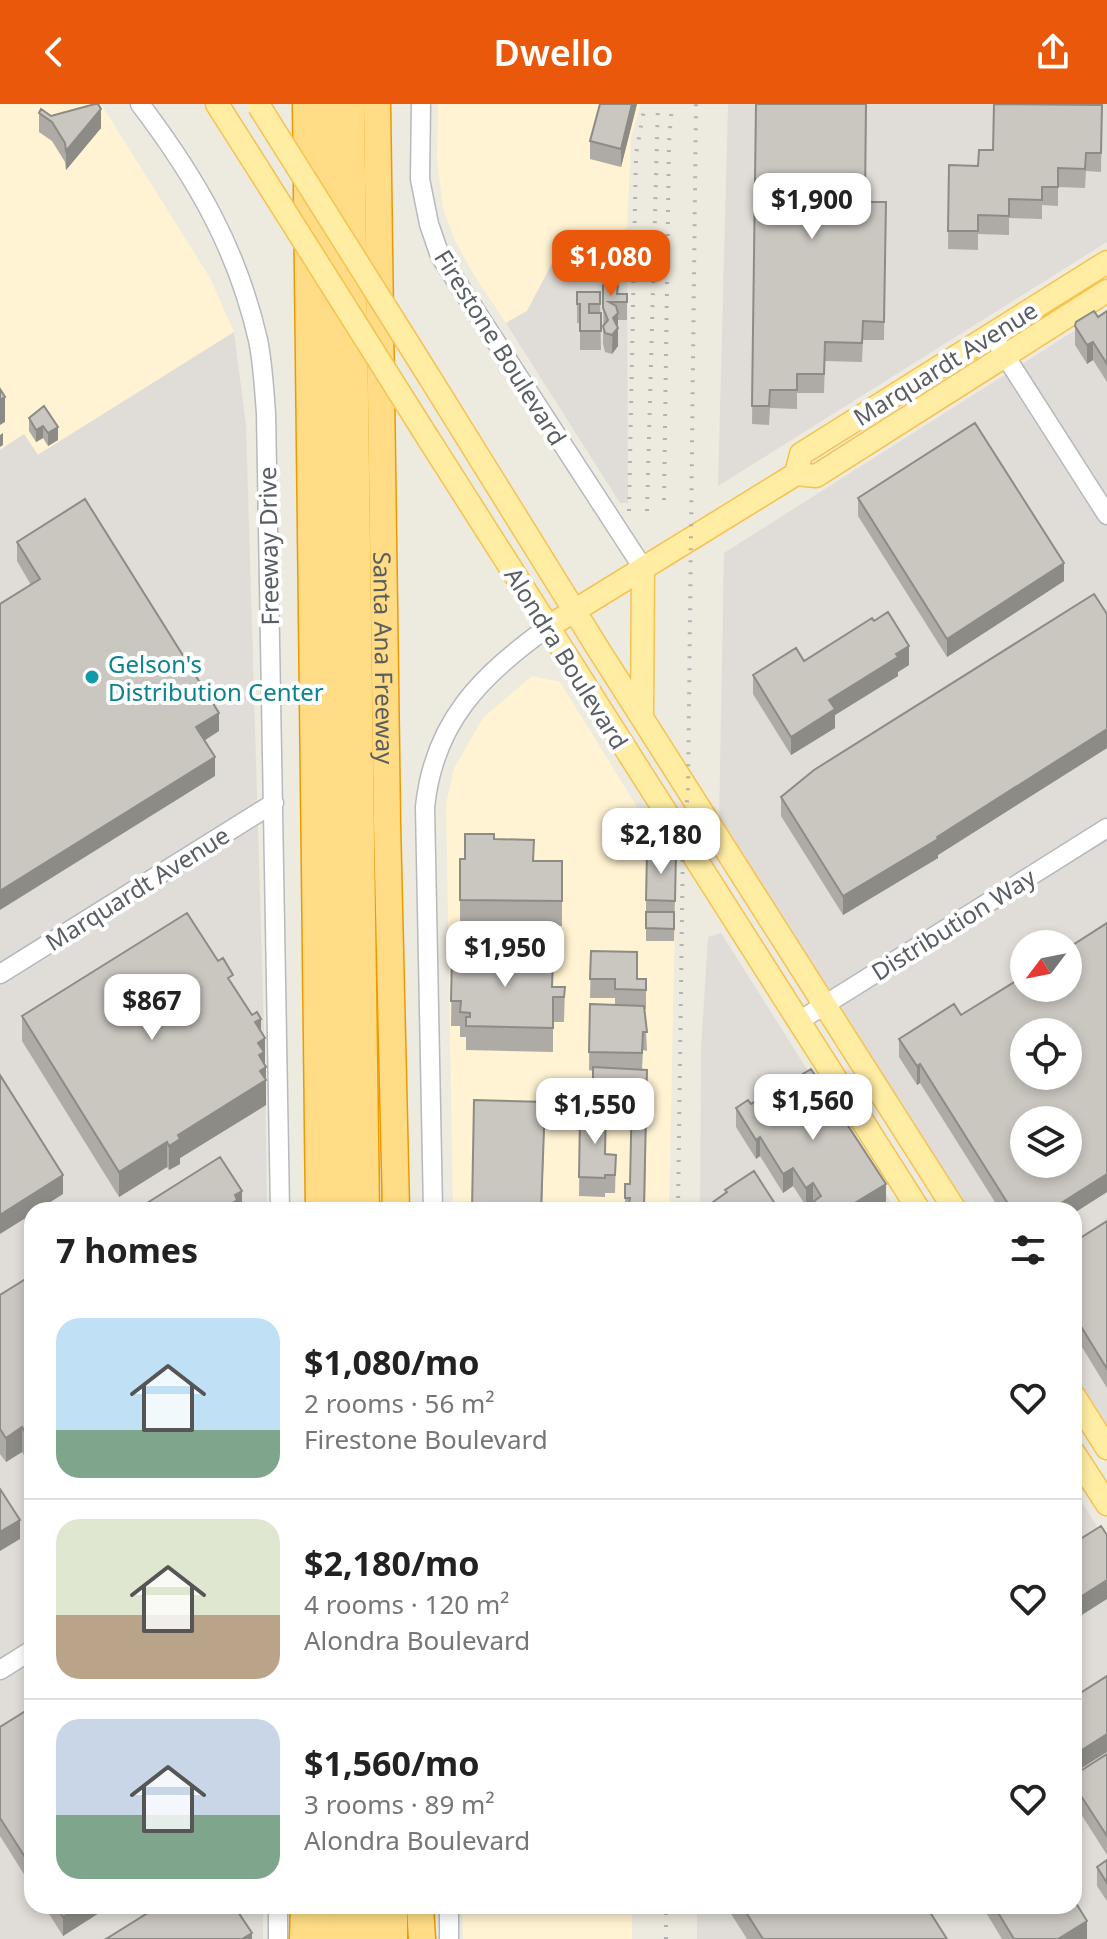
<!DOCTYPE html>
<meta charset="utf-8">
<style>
:root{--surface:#fff;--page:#f2f2f2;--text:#222;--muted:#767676;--line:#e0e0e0;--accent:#ea580c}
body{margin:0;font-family:"Noto Sans",sans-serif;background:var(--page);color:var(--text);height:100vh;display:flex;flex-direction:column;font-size:30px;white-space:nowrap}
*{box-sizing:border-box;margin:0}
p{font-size:26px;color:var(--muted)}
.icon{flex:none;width:44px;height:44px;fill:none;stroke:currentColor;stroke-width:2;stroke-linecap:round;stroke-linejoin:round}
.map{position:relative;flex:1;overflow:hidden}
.panel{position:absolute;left:24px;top:1098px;width:1058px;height:712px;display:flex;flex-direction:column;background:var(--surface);border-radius:24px;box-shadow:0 4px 12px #0003}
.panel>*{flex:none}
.needle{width:52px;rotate:238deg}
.controls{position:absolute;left:1010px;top:826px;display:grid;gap:16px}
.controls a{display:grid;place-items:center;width:72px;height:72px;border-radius:50%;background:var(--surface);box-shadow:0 4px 12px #0003;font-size:40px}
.price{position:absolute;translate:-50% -68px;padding:0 18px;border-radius:16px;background:#fff;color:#222;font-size:26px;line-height:52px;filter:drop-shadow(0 2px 4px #0008)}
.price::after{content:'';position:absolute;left:50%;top:48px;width:24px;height:18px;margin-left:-12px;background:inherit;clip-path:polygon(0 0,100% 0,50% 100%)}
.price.on{background:var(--accent);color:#fff}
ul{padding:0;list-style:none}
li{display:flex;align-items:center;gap:24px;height:200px;padding:0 32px}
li+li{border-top:2px solid var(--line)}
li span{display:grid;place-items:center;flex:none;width:224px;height:160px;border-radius:24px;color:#555}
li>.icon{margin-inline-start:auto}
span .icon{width:96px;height:96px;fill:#fffc;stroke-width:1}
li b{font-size:34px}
h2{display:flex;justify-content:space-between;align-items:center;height:96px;padding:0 32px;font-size:34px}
header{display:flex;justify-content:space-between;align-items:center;height:104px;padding:0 32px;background:var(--accent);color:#fff;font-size:36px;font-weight:600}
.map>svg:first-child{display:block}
.commercial{fill:#fff3d3}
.industrial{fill:#e0ddd8;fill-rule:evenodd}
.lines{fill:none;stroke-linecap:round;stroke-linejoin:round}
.minor-casing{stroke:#b6b9be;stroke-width:21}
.major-casing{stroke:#f8c24f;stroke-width:25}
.highway-casing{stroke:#ed9a00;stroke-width:29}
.minor{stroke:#fff;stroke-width:18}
.major{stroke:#ffeda3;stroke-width:22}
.highway{stroke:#ffdc85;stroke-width:26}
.rail{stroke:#b2b3b3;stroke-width:4;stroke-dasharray:2 10;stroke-linecap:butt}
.major-bridge-casing{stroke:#f8c24f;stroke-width:25;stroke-linecap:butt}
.major-bridge{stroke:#ffeda3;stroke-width:22}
.wall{fill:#aeaaa5}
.shaded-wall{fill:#8d8b86}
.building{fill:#cac6c0;stroke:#8d8b86;stroke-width:2;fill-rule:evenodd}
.culture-dot{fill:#0f9aa8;stroke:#fff;stroke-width:3}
.labels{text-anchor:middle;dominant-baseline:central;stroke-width:8;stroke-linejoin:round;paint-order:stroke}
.street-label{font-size:24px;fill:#595e62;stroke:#fff}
.culture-label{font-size:24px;fill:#0d838f;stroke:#fff;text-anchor:start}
</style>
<header><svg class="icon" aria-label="back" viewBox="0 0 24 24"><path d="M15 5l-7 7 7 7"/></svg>Dwello<svg class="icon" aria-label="share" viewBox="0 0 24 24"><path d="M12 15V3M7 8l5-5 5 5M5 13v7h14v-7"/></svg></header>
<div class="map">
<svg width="1107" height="1835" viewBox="0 0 1107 1835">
<rect width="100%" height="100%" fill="#edeae0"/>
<path class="commercial" d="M0,0H101L210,174L234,228L37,351L24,330L0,346Z
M438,0H641L631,33L627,125L557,150L527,207L506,219L472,168L454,134L443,104L437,56Z
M532,572L560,578L676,766L669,1106H453L446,700L454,664L483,614Z
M462,1802H632V1835H463Z"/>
<path class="industrial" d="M728,0H1107V138L718,382Z
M627,125L628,399H620L506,219L527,207L557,150Z
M1107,206V1323L1074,1271V1106H968L719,718L724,449ZM1024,840H1068V884H1024ZM1024,928H1068V972H1024ZM1024,1016H1068V1060H1024Z
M234,228L246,321L265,959L267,1106H32V1802H263V1835H0V346L24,330L38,351Z
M721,829L896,1106H700L701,945L708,833Z
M1074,1386L1107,1438V1835H697V1802H1074Z"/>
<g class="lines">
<defs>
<path id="minor" d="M140,0C196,74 237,144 258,236C263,260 264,285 266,309L280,1106
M421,0L420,75L429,120L440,152L643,464
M999,242L1107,411
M0,870L274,699
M799,917L1107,724
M433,1106L425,703C434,617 481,572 548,523
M0,1566L32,1546
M449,1802V1835
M278,1835V1802"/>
<path id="major" d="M217,0L259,66
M430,274L597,543L955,1106
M428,334L919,1106
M796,370L801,350L1107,158
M548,523L796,370L816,372L1107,187
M642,613L643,464
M1074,1292L1107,1344
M1074,1349L1107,1400"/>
<g id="highway">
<path d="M306,0L319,1106"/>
<path d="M326,0L343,1106"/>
<path d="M351,0L366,1106"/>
<path id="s1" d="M377,0L387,719L396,1106"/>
<path d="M323,1802V1835"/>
<path d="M347,1802L348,1835"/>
<path d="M368,1802V1835"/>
<path d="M420,1802L422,1835"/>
<path d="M303,1835L304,1802"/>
<path d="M394,1835V1802"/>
</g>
</defs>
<use href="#minor" class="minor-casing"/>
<use href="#major" class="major-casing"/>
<use href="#highway" class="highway-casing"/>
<use href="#minor" class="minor"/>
<use href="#major" class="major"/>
<use href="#highway" class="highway"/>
<path class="rail" d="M664,396L669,38L672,0
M629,407L636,50L645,0
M647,407L658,0
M678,1106L683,736L688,687L696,0
M666,1835V1802"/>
<defs>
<path id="major-bridge" d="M259,2L430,274
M259,66L428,334"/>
</defs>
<use href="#major-bridge" class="major-bridge-casing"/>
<use href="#major-bridge" class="major-bridge"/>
</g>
<path class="wall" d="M637,0L621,63L590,55V37Z
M756,0L865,98H886L884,236H863L862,258L825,257L824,289H797V305L770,304L769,321L752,320Z
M1102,1L1101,68L1086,67L1085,84L1058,83V102L1042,101V115L1009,114V131L978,130V146L948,145L949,61L978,62L993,46Z
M39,9L51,12L101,24L66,66L65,58L52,37L39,28Z
M604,166L618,168V190H627V216H618V242L612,250L605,248L603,240Z
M577,188H600L601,246H580V219H577Z
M1107,207V278L1093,256L1087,260L1075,241V222L1098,213Z
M44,302L58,336L48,342L43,334L36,338L29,327V314Z
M858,394L1064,477L947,553L858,412Z
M17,438L219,627L204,636L215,672L31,481L17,457Z
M1107,510V644L938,751V754L843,811L781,712V693Z
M804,557L909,561L898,568V572L835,611V624L791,651L753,590V571Z
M494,735L533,757H562V822L460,820V755H465Z
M676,748L674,837H646V796Z
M1107,819V1088L1074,1109V1106H1000L920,979L917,981L899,953V935L961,911Z
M591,847L637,875H646V905H645L647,947L643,946L642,966H647L645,1106H625V1080H630L631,1014H606V1050L616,1051L615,1089H605V1093L579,1092L580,1013L592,1012L593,967L589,966L590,900L615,901V894H590Z
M452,850L509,851L553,883H565L564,918H553V948L466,946V933H460V922H451Z
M233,881L261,927L265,959L264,960L266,963V1001L180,1054V1060L169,1066L167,1063L119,1093L22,937V912Z
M751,1000L886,1099L874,1106H813V1098L806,1102L793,1082L783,1089L760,1052L756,1055L736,1023V1004Z
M1107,1117V1284L1074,1230V1138Z
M32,1171L31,1362L22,1348L6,1358L0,1350V1191Z
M32,1603V1783L0,1732V1623Z
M1107,1650V1751L1074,1699V1671Z
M1107,1756V1797L1097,1782V1763Z
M44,1802H110L63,1832Z
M726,1802H926L947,1835H747Z
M982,1802H1074L1087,1835H1002Z"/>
<path class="shaded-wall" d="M632,0H637L621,63V45Z
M101,5V24L66,66V47Z
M618,168V198L613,175Z
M618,209V242L612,250L613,214Z
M1093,238V256L1087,260V241Z
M5,293V318L0,321V296Z
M43,322V334L36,338V326Z
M58,323V336L48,342V329Z
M3,329V341L0,343V331Z
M1064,459V477L947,553V535Z
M909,542V561L898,568V572L835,611V624L791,651V633L829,596Z
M219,609V627L196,642V623Z
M1107,625V644L938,751V754L843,811V792Z
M215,653V672L0,806V787Z
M261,915V937L265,934V959L264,960L266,963V1001L180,1054V1060L169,1066V1042L255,918Z
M920,960V979L917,981V962Z
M545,998L542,1106H541Z
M760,1033V1052L756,1055V1036Z
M167,1038V1063L119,1093V1068Z
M793,1064V1082L783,1089V1070Z
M1107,1070V1088L1074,1109V1106H1050Z
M63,1071V1090L38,1106H32V1110L0,1130V1111Z
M813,1079V1098L806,1102V1084Z
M886,1080V1099L874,1106H843Z
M242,1087V1106H222L235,1091Z
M22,1323V1348L6,1358V1334Z
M32,1337V1362H31V1338Z
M20,1416V1435L0,1447V1428Z
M1107,1476V1495L1074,1516V1497Z
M1107,1630V1648L1074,1669V1651Z
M80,1802H110L63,1832V1813Z
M1087,1817V1835H1058Z
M252,1829V1835H242Z"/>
<path class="building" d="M95,0H98L101,5L66,47L65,39L52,18L39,9L41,5L51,12Z
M600,0H632L621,45L590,37Z
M756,0H866L865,98H886L884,218L863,217L862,239L825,238L824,270H797V286H770L769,302H752Z
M994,0L1102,1L1101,49H1086L1085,65L1058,64V83H1042V96L1009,95V112L978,111V127H948L949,61L978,62L979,46H993Z
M615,159L618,168L613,175L618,180L617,190H627V198H609L616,202L618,209L613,214L618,224L612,231L605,229L603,222L608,216L603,204V182L608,172L604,166V161Z
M577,188H600V200H589V209H601V227H580V200H577Z
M1094,207L1098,213L1107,207V260L1093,238L1087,241L1075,222L1076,218Z
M0,285L5,293L0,296Z
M44,302L58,323L48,329L43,322L36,326L29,314Z
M975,319L1064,459L947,535L858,394Z
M85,395L219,609L196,623L215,653L0,787V500L40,475L17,438Z
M1094,490L1107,510V625L937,733L938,735L843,792L781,693L814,666Z
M888,508L909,542L896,550L898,553L829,596L835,605L791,633L753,571L796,544L804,557L872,514L874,517Z
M465,730H494V735L534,736L533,757H562V797L460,796V755H465Z
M647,747L676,748L675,797L646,796Z
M646,808H674V825L646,824Z
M187,809L218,857L223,854L233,871L228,874L252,911L257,908L261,915L255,918L265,934L258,939L264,948L259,951L266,963L260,967L266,976L178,1031L180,1035L169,1042L167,1038L119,1068L22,912Z
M1107,819V1070L1050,1106H1012L920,960L917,962L899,935L954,900L961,911L1024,872V884H1068V844ZM1024,928H1068V972H1024ZM1024,1016H1068V1060H1024Z
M485,842L509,843V851L553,852L552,883H565L564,893H553V924L466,922V913H470V909L460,908L461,897H451L452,850H485Z
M591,847L637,848V875H646V886L615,885V875H590Z
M590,900L644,902L647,928H643L642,949L589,948Z
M593,963L647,966L644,1101H639V1106H628L630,1094H625V1080H630L632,989H593Z
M811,965L886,1080L843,1106H830L827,1101L818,1106L813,1098L821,1092L813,1079L806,1084L793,1064L783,1070L760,1033L756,1036L736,1004L748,996L751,1000L795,972L796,974Z
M0,971L63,1071L0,1111Z
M474,996L545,998L541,1106H472Z
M593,1000H606L605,1050L616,1051L615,1071H605V1074L579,1073L580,1013H592Z
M220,1053L242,1087L235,1091L237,1096L222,1106H136Z
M754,1067L779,1106H713V1098L727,1088L725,1086Z
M1107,1117V1265L1074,1211V1138Z
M32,1171V1337L31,1338L22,1323L6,1334L0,1325V1191Z
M0,1385L20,1416L0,1428Z
M1101,1422L1107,1431V1476L1074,1497V1439Z
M1107,1572V1630L1074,1651V1593Z
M32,1603V1764L0,1714V1623Z
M1107,1650V1732L1074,1681V1671Z
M1107,1756V1779L1097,1763Z
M1074,1796L1087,1817L1058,1835H1014L994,1802H1074Z
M56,1802H80L63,1813Z
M159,1802H234L252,1829L242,1835H106Z
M742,1802H926L947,1835H763Z"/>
<circle class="culture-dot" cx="92" cy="573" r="8"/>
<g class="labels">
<g class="street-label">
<text transform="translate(501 243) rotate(58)">Firestone Boulevard</text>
<text transform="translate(945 259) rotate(-32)">Marquardt Avenue</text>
<text transform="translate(268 442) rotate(-91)">Freeway Drive</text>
<text stroke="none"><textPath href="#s1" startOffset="554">Santa Ana Freeway</textPath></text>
<text transform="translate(567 554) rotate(58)">Alondra Boulevard</text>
<text transform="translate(137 784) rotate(-32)">Marquardt Avenue</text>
<text transform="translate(953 820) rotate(-32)">Distribution Way</text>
</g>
<g class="culture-label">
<text x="108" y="559">Gelson's<tspan x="108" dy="28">Distribution Center</tspan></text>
</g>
</g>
</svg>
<div class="controls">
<a><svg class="needle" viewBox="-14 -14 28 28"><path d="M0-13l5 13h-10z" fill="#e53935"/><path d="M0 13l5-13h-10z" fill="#767676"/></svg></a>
<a><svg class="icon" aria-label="locate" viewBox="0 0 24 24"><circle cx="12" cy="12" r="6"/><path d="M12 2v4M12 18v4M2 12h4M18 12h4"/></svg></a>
<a><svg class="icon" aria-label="layers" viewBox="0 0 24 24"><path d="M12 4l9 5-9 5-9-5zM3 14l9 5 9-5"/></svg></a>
</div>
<b class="price" style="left:812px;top:137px">$1,900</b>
<b class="price on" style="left:611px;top:194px">$1,080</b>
<b class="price" style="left:661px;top:772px">$2,180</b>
<b class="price" style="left:505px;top:885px">$1,950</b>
<b class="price" style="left:152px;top:938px">$867</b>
<b class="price" style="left:813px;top:1038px">$1,560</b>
<b class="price" style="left:595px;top:1042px">$1,550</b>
<section class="panel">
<h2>7 homes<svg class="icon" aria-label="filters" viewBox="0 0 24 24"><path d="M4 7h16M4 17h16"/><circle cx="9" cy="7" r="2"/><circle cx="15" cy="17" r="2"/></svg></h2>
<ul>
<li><span style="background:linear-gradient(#bfe0f5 70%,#7fa58c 0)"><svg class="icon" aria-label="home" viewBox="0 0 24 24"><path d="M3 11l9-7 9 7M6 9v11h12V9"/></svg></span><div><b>$1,080/mo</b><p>2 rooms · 56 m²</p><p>Firestone Boulevard</p></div><svg class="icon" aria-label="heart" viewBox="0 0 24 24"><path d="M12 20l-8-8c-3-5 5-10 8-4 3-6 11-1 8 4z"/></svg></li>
<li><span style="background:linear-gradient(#dfe7d0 60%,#b9a48a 0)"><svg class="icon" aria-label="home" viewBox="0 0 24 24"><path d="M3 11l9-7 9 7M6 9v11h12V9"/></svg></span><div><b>$2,180/mo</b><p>4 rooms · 120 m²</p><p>Alondra Boulevard</p></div><svg class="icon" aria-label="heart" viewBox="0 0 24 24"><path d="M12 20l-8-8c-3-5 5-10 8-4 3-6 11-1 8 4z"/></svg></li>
<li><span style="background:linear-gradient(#c9d6e8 60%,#7fa58c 0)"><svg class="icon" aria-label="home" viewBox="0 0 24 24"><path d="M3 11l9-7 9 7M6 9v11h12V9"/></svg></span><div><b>$1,560/mo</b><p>3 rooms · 89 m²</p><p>Alondra Boulevard</p></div><svg class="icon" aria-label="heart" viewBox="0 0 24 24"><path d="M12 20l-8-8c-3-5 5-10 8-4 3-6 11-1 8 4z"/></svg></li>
</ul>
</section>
</div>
